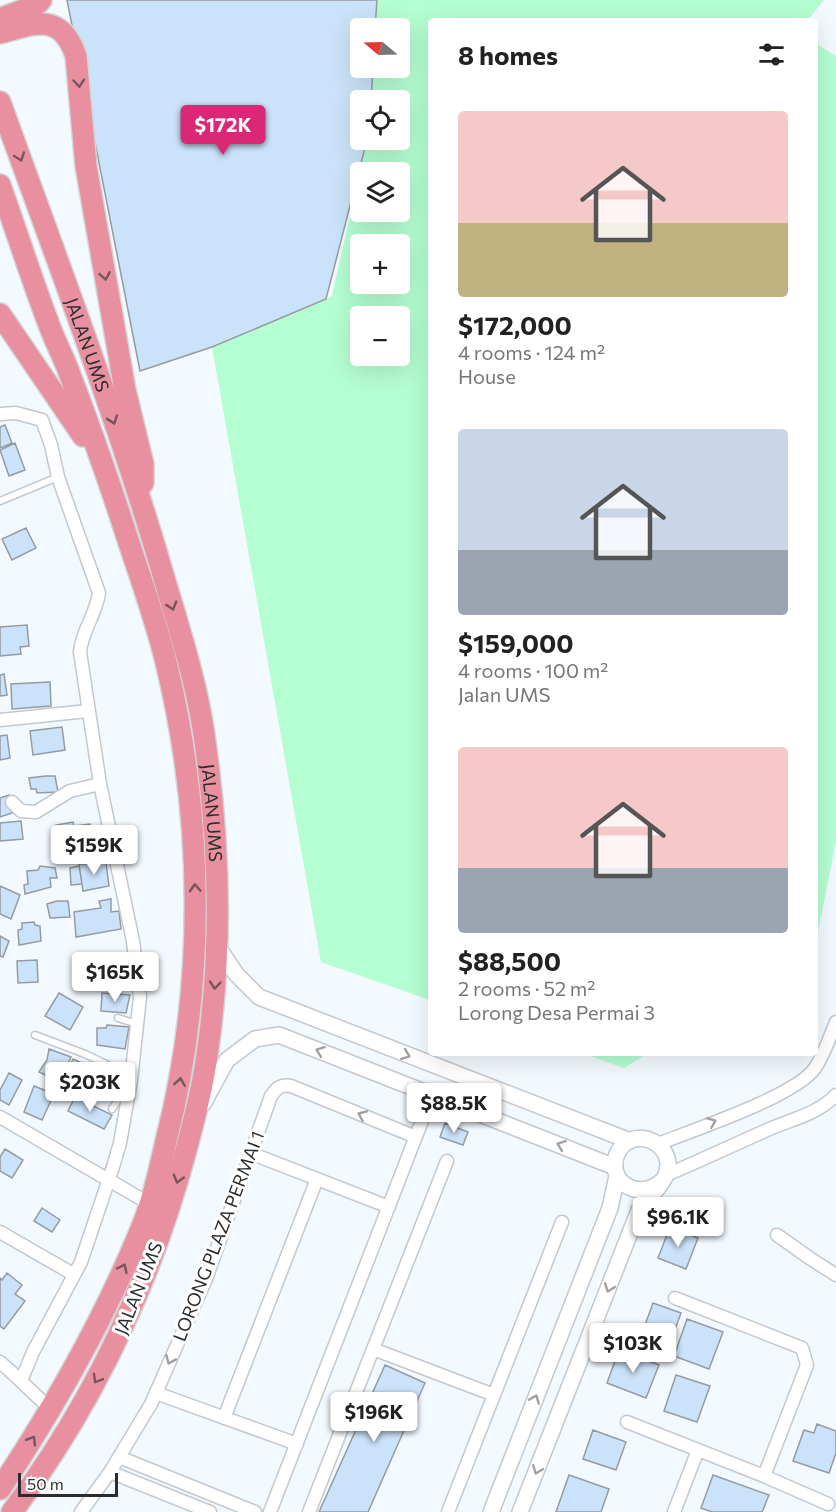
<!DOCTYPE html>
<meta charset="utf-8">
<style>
:root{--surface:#fff;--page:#f6f6f6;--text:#222;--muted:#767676;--accent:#db2777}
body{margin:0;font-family:Commissioner,sans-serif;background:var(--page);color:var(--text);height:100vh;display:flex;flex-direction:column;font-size:22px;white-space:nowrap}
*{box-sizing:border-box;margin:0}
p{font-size:20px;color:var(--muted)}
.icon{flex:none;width:33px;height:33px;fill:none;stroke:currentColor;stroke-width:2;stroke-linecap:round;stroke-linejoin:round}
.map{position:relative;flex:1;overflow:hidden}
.side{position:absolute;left:428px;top:18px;width:390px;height:1038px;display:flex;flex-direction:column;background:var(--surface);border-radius:6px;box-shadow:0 6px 24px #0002}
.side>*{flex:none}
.needle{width:39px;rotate:289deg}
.fabs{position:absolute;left:350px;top:18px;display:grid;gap:12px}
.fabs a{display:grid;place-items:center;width:60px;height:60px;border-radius:6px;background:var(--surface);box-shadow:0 6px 24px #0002;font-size:30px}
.scale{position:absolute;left:18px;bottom:15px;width:100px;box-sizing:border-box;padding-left:6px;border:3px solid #2a2d2f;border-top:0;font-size:16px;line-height:21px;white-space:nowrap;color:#2a2d2f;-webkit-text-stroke:4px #fff;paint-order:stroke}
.price{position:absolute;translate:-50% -51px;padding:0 14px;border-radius:6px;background:#fff;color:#222;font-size:20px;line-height:39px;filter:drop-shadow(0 2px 3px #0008)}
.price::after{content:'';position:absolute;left:50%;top:36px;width:18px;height:14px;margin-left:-9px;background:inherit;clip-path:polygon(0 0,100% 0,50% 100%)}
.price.current{background:var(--accent);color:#fff}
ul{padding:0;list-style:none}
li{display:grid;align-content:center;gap:12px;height:318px;padding:0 30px}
li span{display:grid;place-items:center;height:186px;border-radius:6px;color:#555}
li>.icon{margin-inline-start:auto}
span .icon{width:108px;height:108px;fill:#fffc;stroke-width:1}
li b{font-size:26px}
h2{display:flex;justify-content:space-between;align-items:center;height:72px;padding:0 30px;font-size:26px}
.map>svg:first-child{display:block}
.green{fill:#b5fed2;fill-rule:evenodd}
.building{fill:#cbe3fa;stroke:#959ba1;stroke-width:1.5}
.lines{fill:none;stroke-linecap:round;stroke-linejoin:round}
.service-casing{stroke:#c2c8ce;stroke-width:9}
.minor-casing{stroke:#c2c8ce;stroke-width:15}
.tertiary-casing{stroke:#c2c8ce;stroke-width:18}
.trunk-casing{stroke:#d4d5d5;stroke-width:24}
.service{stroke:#fff;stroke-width:6}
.minor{stroke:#fff;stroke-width:12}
.tertiary{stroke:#fff;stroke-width:15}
.trunk{stroke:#e890a0;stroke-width:21}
.oneway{stroke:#76555c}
.oneway2{stroke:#9fa0a1}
.labels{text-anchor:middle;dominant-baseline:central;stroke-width:6;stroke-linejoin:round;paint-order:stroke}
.street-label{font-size:18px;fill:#2a2d2f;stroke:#fff}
</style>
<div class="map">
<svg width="836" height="1512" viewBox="0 0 836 1512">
<rect width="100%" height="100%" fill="#f2f9ff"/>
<path class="green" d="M377,0H824L807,21H430V1000L321,962L212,347L332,296L367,140H399V100H371L373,68H399V28H375ZM360,172H399V212H360ZM360,244H399V284H360ZM360,316H399V356H360Z
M815,43L836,56V841L815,947Z
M582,1053H648L624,1068Z"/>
<path class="building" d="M67,0H377L375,28H360V68H373L371,100H360V140H367L326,299L212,347L140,371Z
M5,425L12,443L0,448V427Z
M15,443L25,470L9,476L0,450Z
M26,528L36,548L12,560L2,539Z
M27,625L29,646L20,647L21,654L0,656V627Z
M4,674L7,695L0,696V675Z
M50,682L51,706L12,709L11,684Z
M62,727L65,750L33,755L30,731Z
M7,735L10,758L0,760V736Z
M46,776H55L58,792L37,793L36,789H31L29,778Z
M9,795L12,813L0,817V798Z
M21,821L23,839L0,841V823Z
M73,822L74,826L90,824L93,847L61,851L60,845H56L55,835H58L56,825Z
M106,863L109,886L83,891L79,864Z
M40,866L55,868L57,878H50L51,887L25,894L24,885L28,884L27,871L38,870Z
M79,866L82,884L71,885L70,868Z
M0,886L20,895L11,919L0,914Z
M111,899V912L119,911L121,929L76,937L74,912L101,908L99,901Z
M57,901H68L70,917L50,918L47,904Z
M34,922L35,925L40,926L41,941L19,945L18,930L22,929V923Z
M0,936L9,941L3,957L0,956Z
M97,959L113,960L114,965H119V978L96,981Z
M37,960L38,982L18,983L17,961Z
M59,993L83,1007L70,1030L45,1016Z
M102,993L130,995L126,1013L101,1011Z
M107,1025L129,1027L125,1049L97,1045V1028H106Z
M49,1049L71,1057L60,1082L39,1072L47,1060Z
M73,1059L84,1064L76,1080L66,1075Z
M87,1072L104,1080L97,1095L86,1091L87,1087L83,1083Z
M9,1073L22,1080L9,1105L0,1100V1090Z
M34,1086L54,1094L42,1120L24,1112Z
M75,1097L112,1115L104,1129L68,1111Z
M445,1123L468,1132L463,1145L440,1137Z
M5,1149L23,1160L12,1178L0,1171V1157Z
M42,1208L60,1220L52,1232L34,1221Z
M670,1227L698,1238L686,1269L658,1258Z
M7,1273L22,1285L15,1294L25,1301L4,1329L0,1326V1278L2,1280Z
M653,1303L681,1313L669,1346L641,1336Z
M687,1319L723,1332L709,1369L674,1356Z
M619,1350L659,1365L646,1398L607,1383Z
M385,1365L425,1383L368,1512H319Z
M676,1375L710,1386L697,1422L664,1411Z
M817,1424L836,1431V1453L829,1473L793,1461L804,1430L814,1433Z
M593,1430L626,1442L616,1470L583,1459Z
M569,1475L609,1489L601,1512H556Z
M713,1475L769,1495L762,1512H712L701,1508Z"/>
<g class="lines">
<defs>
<path id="service" d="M0,501L58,477
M118,1018L137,1024
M35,1035L85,1054L106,1064L131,1080L112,1109"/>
<path id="minor" d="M0,414L16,413L42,420L51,445L58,477L99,593C96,615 82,630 80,652L100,784L133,941L140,997L131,1080L120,1143L113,1167L81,1262L33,1352L21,1381
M0,720L88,711
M12,802L21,811L36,812L70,791L100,784
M0,1117L150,1204
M658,1144C693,1130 796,1096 815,1068C824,1055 830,1036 836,1022
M250,1153L389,1207
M666,1175C700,1161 733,1145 767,1130C791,1119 817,1115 836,1095
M0,1232L73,1274
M777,1235L811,1259L836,1275
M675,1298L802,1348L807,1365L764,1476
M373,1349L494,1395
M0,1362C18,1377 32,1393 50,1408
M156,1393L297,1444
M224,1418L317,1179
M627,1422L764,1476L828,1504
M119,1457L255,1512
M110,1472L210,1512
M81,1512L110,1472L151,1404L206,1279L271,1096C277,1088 280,1084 291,1086L416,1137
M270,1512L432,1095
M309,1512L447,1161
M448,1512L562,1222
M674,1512L698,1450"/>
<path id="tertiary" d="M216,944L236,974L259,997L630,1141
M203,1104L227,1060L255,1039L279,1035L615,1167
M491,1512L610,1208L617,1176
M520,1512L639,1210C648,1199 659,1189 665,1177C680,1146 634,1122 618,1152C604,1180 638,1203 662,1181"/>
<g id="trunk">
<path d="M0,19L36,5L41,0"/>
<path d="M0,33C36,23 61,12 76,56L86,166L125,390L143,464V483"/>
<path id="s1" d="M0,102C54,252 111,401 157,554C173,610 194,671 203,728C219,834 223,942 208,1048C204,1082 195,1117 186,1150C151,1281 93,1404 12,1512"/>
<path d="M0,185C16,230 31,277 48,322C53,337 61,352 67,367C89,424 110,484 129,543C142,582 156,621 166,662C204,819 206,985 166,1141C159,1172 152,1204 139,1234C102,1323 53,1409 0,1489"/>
<path d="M0,314L83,436"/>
</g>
</defs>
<use href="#service" class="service-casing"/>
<use href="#minor" class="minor-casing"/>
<use href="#tertiary" class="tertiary-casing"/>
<use href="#trunk" class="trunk-casing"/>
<use href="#service" class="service"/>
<use href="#minor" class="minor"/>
<use href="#tertiary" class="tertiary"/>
<use href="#trunk" class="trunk"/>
</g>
<defs><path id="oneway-chevron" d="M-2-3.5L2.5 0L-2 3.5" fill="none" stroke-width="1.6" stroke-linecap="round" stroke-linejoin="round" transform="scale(1.5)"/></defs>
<g class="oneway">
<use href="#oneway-chevron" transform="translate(79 83) rotate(85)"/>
<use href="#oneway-chevron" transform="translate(20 157) rotate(70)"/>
<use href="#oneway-chevron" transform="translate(105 276) rotate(80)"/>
<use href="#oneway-chevron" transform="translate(113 420) rotate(71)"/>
<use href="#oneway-chevron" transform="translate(172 606) rotate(73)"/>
<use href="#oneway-chevron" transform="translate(195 888) rotate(-93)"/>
<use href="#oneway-chevron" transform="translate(215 985) rotate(95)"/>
<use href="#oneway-chevron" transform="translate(180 1082) rotate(-81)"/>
<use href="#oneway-chevron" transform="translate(178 1179) rotate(106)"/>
<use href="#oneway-chevron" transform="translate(123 1268) rotate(-65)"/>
<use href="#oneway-chevron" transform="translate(97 1379) rotate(120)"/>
<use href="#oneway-chevron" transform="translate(32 1440) rotate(-58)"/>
</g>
<g class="oneway2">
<use href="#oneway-chevron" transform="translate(320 1051) rotate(-159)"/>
<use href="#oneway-chevron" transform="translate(406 1055) rotate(21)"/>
<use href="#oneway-chevron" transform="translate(362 1115) rotate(-157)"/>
<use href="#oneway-chevron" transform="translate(712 1122) rotate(-22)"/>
<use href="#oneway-chevron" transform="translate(561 1145) rotate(-159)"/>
<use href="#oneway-chevron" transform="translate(609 1288) rotate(111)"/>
<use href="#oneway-chevron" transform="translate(170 1360) rotate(114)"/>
<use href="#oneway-chevron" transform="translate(535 1399) rotate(-68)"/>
<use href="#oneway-chevron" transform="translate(537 1470) rotate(112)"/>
</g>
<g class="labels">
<g class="street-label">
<text stroke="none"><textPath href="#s1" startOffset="258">JALAN UMS</textPath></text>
<text stroke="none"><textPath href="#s1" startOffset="744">JALAN UMS</textPath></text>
<text transform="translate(218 1236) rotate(-69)">LORONG PLAZA PERMAI 1</text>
<text transform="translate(138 1288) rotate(-68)">JALAN UMS</text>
</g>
</g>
</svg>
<div class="fabs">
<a><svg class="needle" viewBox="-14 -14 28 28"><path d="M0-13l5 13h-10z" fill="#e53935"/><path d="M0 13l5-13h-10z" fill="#767676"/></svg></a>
<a><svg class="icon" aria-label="locate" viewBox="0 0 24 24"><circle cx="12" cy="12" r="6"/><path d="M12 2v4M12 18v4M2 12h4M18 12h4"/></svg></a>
<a><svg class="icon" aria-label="layers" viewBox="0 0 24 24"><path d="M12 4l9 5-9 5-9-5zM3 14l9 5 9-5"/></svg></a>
<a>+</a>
<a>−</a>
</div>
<div class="scale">50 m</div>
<b class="price current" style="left:223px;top:156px">$172K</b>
<b class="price" style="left:94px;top:876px">$159K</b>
<b class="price" style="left:115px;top:1003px">$165K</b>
<b class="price" style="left:90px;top:1113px">$203K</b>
<b class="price" style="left:454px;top:1134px">$88.5K</b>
<b class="price" style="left:678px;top:1248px">$96.1K</b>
<b class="price" style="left:633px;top:1374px">$103K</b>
<b class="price" style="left:374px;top:1443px">$196K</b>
<section class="side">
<h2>8 homes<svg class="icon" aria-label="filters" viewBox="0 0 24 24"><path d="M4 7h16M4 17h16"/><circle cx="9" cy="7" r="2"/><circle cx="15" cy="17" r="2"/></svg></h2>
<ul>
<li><span style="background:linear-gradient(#f6c9c9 60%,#c2b280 0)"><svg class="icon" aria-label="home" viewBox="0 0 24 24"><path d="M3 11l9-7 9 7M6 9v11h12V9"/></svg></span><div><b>$172,000</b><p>4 rooms · 124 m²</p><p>House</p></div></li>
<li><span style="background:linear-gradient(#c9d6e8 65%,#9aa5b1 0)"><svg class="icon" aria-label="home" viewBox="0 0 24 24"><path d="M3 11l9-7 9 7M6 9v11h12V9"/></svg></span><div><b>$159,000</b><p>4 rooms · 100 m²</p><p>Jalan UMS</p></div></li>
<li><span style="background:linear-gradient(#f6c9c9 65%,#9aa5b1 0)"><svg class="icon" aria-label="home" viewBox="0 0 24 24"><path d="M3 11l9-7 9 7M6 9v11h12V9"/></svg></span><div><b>$88,500</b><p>2 rooms · 52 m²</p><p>Lorong Desa Permai 3</p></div></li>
</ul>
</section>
</div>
